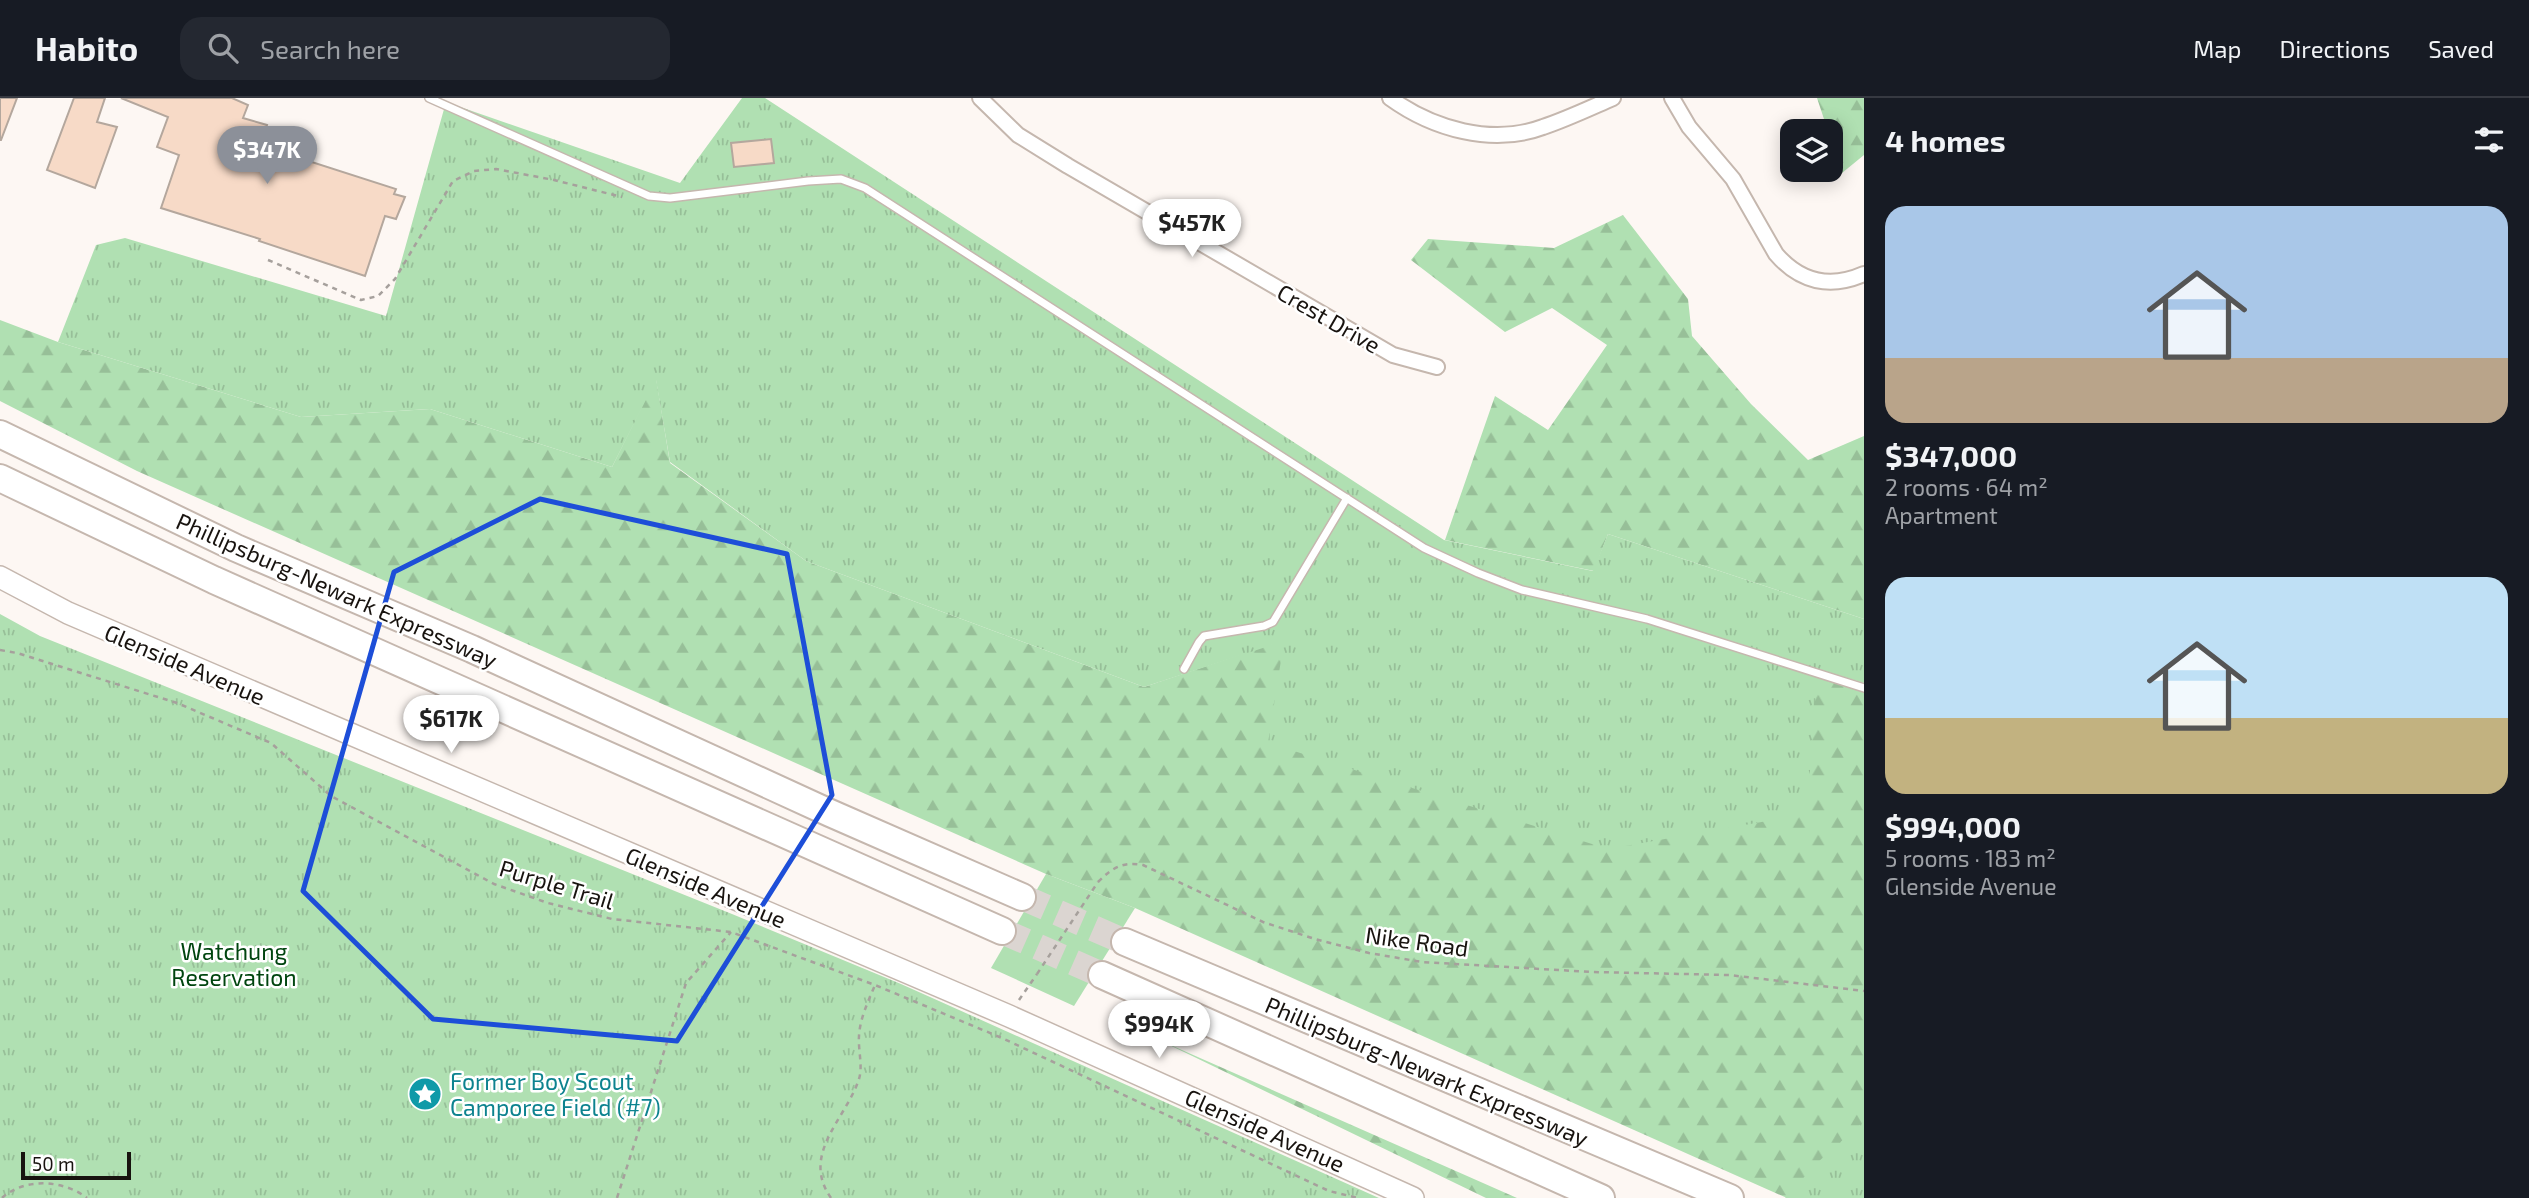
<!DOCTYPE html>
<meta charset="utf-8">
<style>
:root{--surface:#171b24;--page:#242831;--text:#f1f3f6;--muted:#9ea1a6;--line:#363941;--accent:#8c9099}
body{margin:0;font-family:"Exo 2",sans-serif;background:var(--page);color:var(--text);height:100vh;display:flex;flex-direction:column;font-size:26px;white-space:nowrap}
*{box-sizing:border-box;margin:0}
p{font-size:23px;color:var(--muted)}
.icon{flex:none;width:38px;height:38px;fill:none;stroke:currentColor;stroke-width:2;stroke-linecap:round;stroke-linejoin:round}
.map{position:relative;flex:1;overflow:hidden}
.drawer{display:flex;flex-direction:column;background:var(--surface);width:665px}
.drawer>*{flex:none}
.fabs{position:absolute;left:1780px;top:21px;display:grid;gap:14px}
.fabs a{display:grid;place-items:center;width:63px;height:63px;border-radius:14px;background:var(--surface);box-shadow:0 4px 18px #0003;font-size:35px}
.scale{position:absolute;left:21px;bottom:18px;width:110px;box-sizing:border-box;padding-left:7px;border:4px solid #18130f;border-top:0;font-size:19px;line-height:24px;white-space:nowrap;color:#18130f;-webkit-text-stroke:5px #fff;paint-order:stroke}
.price{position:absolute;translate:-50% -60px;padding:0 16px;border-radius:24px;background:#fff;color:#222;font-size:23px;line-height:46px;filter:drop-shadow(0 2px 4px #0008)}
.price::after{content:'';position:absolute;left:50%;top:42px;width:21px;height:16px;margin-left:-10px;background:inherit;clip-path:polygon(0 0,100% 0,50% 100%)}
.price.selected{background:var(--accent);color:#fff}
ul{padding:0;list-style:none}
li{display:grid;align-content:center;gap:14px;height:371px;padding:0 21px}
li span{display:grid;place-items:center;height:217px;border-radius:21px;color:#555}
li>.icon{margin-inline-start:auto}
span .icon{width:126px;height:126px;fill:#fffc;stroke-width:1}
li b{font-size:30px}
h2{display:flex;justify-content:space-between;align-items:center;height:84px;padding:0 21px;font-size:30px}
header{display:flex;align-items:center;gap:42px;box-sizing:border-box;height:98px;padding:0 35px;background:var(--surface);border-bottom:2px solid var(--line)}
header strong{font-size:33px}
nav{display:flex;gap:38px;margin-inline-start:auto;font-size:24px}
.search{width:490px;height:63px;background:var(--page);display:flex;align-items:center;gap:18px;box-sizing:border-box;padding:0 24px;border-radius:21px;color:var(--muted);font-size:26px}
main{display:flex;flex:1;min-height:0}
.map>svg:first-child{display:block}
.green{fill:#b0e0b2}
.forest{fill:url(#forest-firs)}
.park{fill:url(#park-tufts)}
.building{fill:#f7dac7;stroke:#b4a79d;stroke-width:2}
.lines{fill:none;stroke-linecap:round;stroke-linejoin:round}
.highway-tunnel{stroke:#dbd5d1;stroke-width:26;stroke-dasharray:26 13;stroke-linecap:butt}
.lane-casing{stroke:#c5b7ae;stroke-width:10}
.street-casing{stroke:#c5b7ae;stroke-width:18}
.secondary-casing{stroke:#c5b7ae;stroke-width:24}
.highway-casing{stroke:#c5b7ae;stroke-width:30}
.path{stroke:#a6a09c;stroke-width:2.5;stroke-dasharray:5 5;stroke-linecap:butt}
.lane{stroke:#fff;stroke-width:7}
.street{stroke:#fff;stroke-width:14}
.secondary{stroke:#fff;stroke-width:21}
.highway{stroke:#fff;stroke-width:26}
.path-bridge{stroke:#a6a09c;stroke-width:2.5;stroke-dasharray:5 5;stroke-linecap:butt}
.marked{fill:none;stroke:#1d4ed8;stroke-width:5;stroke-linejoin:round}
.labels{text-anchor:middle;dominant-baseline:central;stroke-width:5;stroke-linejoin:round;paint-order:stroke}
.street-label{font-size:23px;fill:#18130f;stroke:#fff}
.park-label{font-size:23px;fill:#00450f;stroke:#fff}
.culture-label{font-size:23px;fill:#0d838f;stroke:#fff;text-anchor:start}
</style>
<header>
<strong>Habito</strong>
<div class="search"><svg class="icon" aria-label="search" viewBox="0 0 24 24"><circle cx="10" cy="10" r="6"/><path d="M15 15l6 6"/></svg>Search here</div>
<nav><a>Map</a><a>Directions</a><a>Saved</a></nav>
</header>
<main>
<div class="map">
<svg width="1864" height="1100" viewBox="0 0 1864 1100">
<defs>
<pattern id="forest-firs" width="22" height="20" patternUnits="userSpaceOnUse" patternTransform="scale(1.75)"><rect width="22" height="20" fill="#b0e0b2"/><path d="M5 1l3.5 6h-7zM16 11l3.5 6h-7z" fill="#97bf98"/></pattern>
<pattern id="park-tufts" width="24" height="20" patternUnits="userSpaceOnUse" patternTransform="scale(1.75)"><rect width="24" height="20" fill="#b0e0b2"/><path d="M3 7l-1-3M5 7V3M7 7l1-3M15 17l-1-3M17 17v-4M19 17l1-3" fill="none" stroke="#97bf98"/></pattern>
</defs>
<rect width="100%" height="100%" fill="#fdf7f3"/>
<path class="green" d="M1046,776L1135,810L1074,908L991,870Z"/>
<path class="forest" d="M1817,0H1864V57L1842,75L1831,42L1830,33H1828Z
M1623,117L1688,201L1692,238L1751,306L1808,362L1864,338V521L1608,436L1594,473L1445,442L1495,298L1548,332L1607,247L1552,210L1505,234L1411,162L1428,141L1554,150Z
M0,222L58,244L301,319L430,311L612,369L656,280L670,365L806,463L1144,589L1284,542L1817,571L1864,585V1100H1787L1135,810L1046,776L137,373L0,303Z
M1157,941L1517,1100H1486Z"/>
<path class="park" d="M742,0H765L1444,442L1593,473L1608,436L1864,521V585L1817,571L1807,716L1608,751L1268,645L1284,543L1144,589L806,463L670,364L656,282L612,369L430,311L301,319L58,244L96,147L125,140L386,218L446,4L680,85Z
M0,516L40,538L732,816L901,886L1379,1100H0Z
M1864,1023V1100H1785L1818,1064Z"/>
<path class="building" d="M0,0H17L1,42H0Z
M74,0H105L97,24L117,29L95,90L47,72Z
M121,0H232L248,7L243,20L267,27L257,58L286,68L290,57L396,91L394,96L405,99L396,121L385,118L365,178L259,143L260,141L161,110L179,57L157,49L168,19Z
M771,41L774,65L734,69L731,45Z"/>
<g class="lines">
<path class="highway-tunnel" d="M1022,799L1125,844
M1002,833L1102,877"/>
<defs>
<path id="lane" d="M429,0L649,98L670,100L808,83L841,81L865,90L1424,450L1478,475L1522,492L1647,521L1864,590
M1184,571L1199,544L1204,538L1264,528L1273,524L1347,400"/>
<path id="street" d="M980,0L1018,37L1068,68L1393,257L1437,269
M1390,0C1433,31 1492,48 1543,29C1567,21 1590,10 1613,0
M1672,0L1689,29L1733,81L1776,156C1800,184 1830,191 1864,176"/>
<path id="secondary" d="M0,479L68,515L1009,918L1413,1100"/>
<path id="highway" d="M0,336L236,450L472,551L830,715L1022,799
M0,380L214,482L1002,833
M1125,844L1730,1100
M1102,877L1601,1100"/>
</defs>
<use href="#lane" class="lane-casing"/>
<use href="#street" class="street-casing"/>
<use href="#secondary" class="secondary-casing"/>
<use href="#highway" class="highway-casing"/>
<path class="path" d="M268,162L361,202L378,198L395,181L453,83L474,73L496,71L554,82L622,99
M0,552L17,555L177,605L271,645L331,698L494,786L548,805L612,821L731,834L875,887L1002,940L1329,1093L1358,1100
M1098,784C1112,770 1123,763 1143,767L1263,824L1315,841L1369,855L1422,864L1592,874L1729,877L1864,893
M1019,902L1037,876
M2,1100C25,1079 64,1082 87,1100
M617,1100L686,885L731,834
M831,1100C800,1056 846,1021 859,981C863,968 858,952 859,938C860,920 868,904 875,887"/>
<use href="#lane" class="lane"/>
<use href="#street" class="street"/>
<use href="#secondary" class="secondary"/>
<use href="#highway" class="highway"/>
<path class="path-bridge" d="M1037,876L1098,784"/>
</g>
<path class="marked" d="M540,401L787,456L832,697L677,943L433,921L303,793L394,474Z"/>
<defs>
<symbol id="sight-disc" viewBox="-11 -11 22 22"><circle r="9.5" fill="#0f9aa8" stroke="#fff"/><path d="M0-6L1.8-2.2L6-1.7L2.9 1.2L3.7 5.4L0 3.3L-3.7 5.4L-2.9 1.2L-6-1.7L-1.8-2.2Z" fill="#fff"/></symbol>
</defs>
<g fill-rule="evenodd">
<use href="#sight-disc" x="406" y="977" width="38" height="38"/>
</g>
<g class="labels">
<g class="street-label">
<text transform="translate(1329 220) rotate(30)">Crest Drive</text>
<text transform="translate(337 492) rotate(24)">Phillipsburg-Newark Expressway</text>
<text transform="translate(185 566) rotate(23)">Glenside Avenue</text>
<text transform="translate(557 786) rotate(17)">Purple Trail</text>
<text transform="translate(706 789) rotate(23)">Glenside Avenue</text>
<text transform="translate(1417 843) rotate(8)">Nike Road</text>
<text transform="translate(1427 973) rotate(23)">Phillipsburg-Newark Expressway</text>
<text transform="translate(1265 1032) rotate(24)">Glenside Avenue</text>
</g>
<g class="park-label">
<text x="234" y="853">Watchung<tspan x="234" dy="26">Reservation</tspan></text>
</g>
<g class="culture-label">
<text x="450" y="983">Former Boy Scout<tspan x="450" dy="26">Camporee Field (#7)</tspan></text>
</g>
</g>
</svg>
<div class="fabs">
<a><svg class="icon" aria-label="layers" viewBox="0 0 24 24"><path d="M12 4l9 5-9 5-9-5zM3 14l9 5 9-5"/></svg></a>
</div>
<div class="scale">50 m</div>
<b class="price selected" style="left:267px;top:88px">$347K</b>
<b class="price" style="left:1192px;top:161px">$457K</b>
<b class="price" style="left:451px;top:657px">$617K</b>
<b class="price" style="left:1159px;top:962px">$994K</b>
</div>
<section class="drawer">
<h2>4 homes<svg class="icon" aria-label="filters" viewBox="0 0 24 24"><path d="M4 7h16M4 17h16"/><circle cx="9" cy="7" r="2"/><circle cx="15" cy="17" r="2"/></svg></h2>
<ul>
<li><span style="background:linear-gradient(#a9c7e8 70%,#b9a48a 0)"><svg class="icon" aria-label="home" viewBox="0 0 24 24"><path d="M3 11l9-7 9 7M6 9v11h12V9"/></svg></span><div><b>$347,000</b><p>2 rooms · 64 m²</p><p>Apartment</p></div></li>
<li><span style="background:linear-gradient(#bfe0f5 65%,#c2b280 0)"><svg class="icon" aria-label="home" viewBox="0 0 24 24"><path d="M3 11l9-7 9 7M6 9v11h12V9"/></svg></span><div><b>$994,000</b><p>5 rooms · 183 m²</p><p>Glenside Avenue</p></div></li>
</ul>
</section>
</main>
